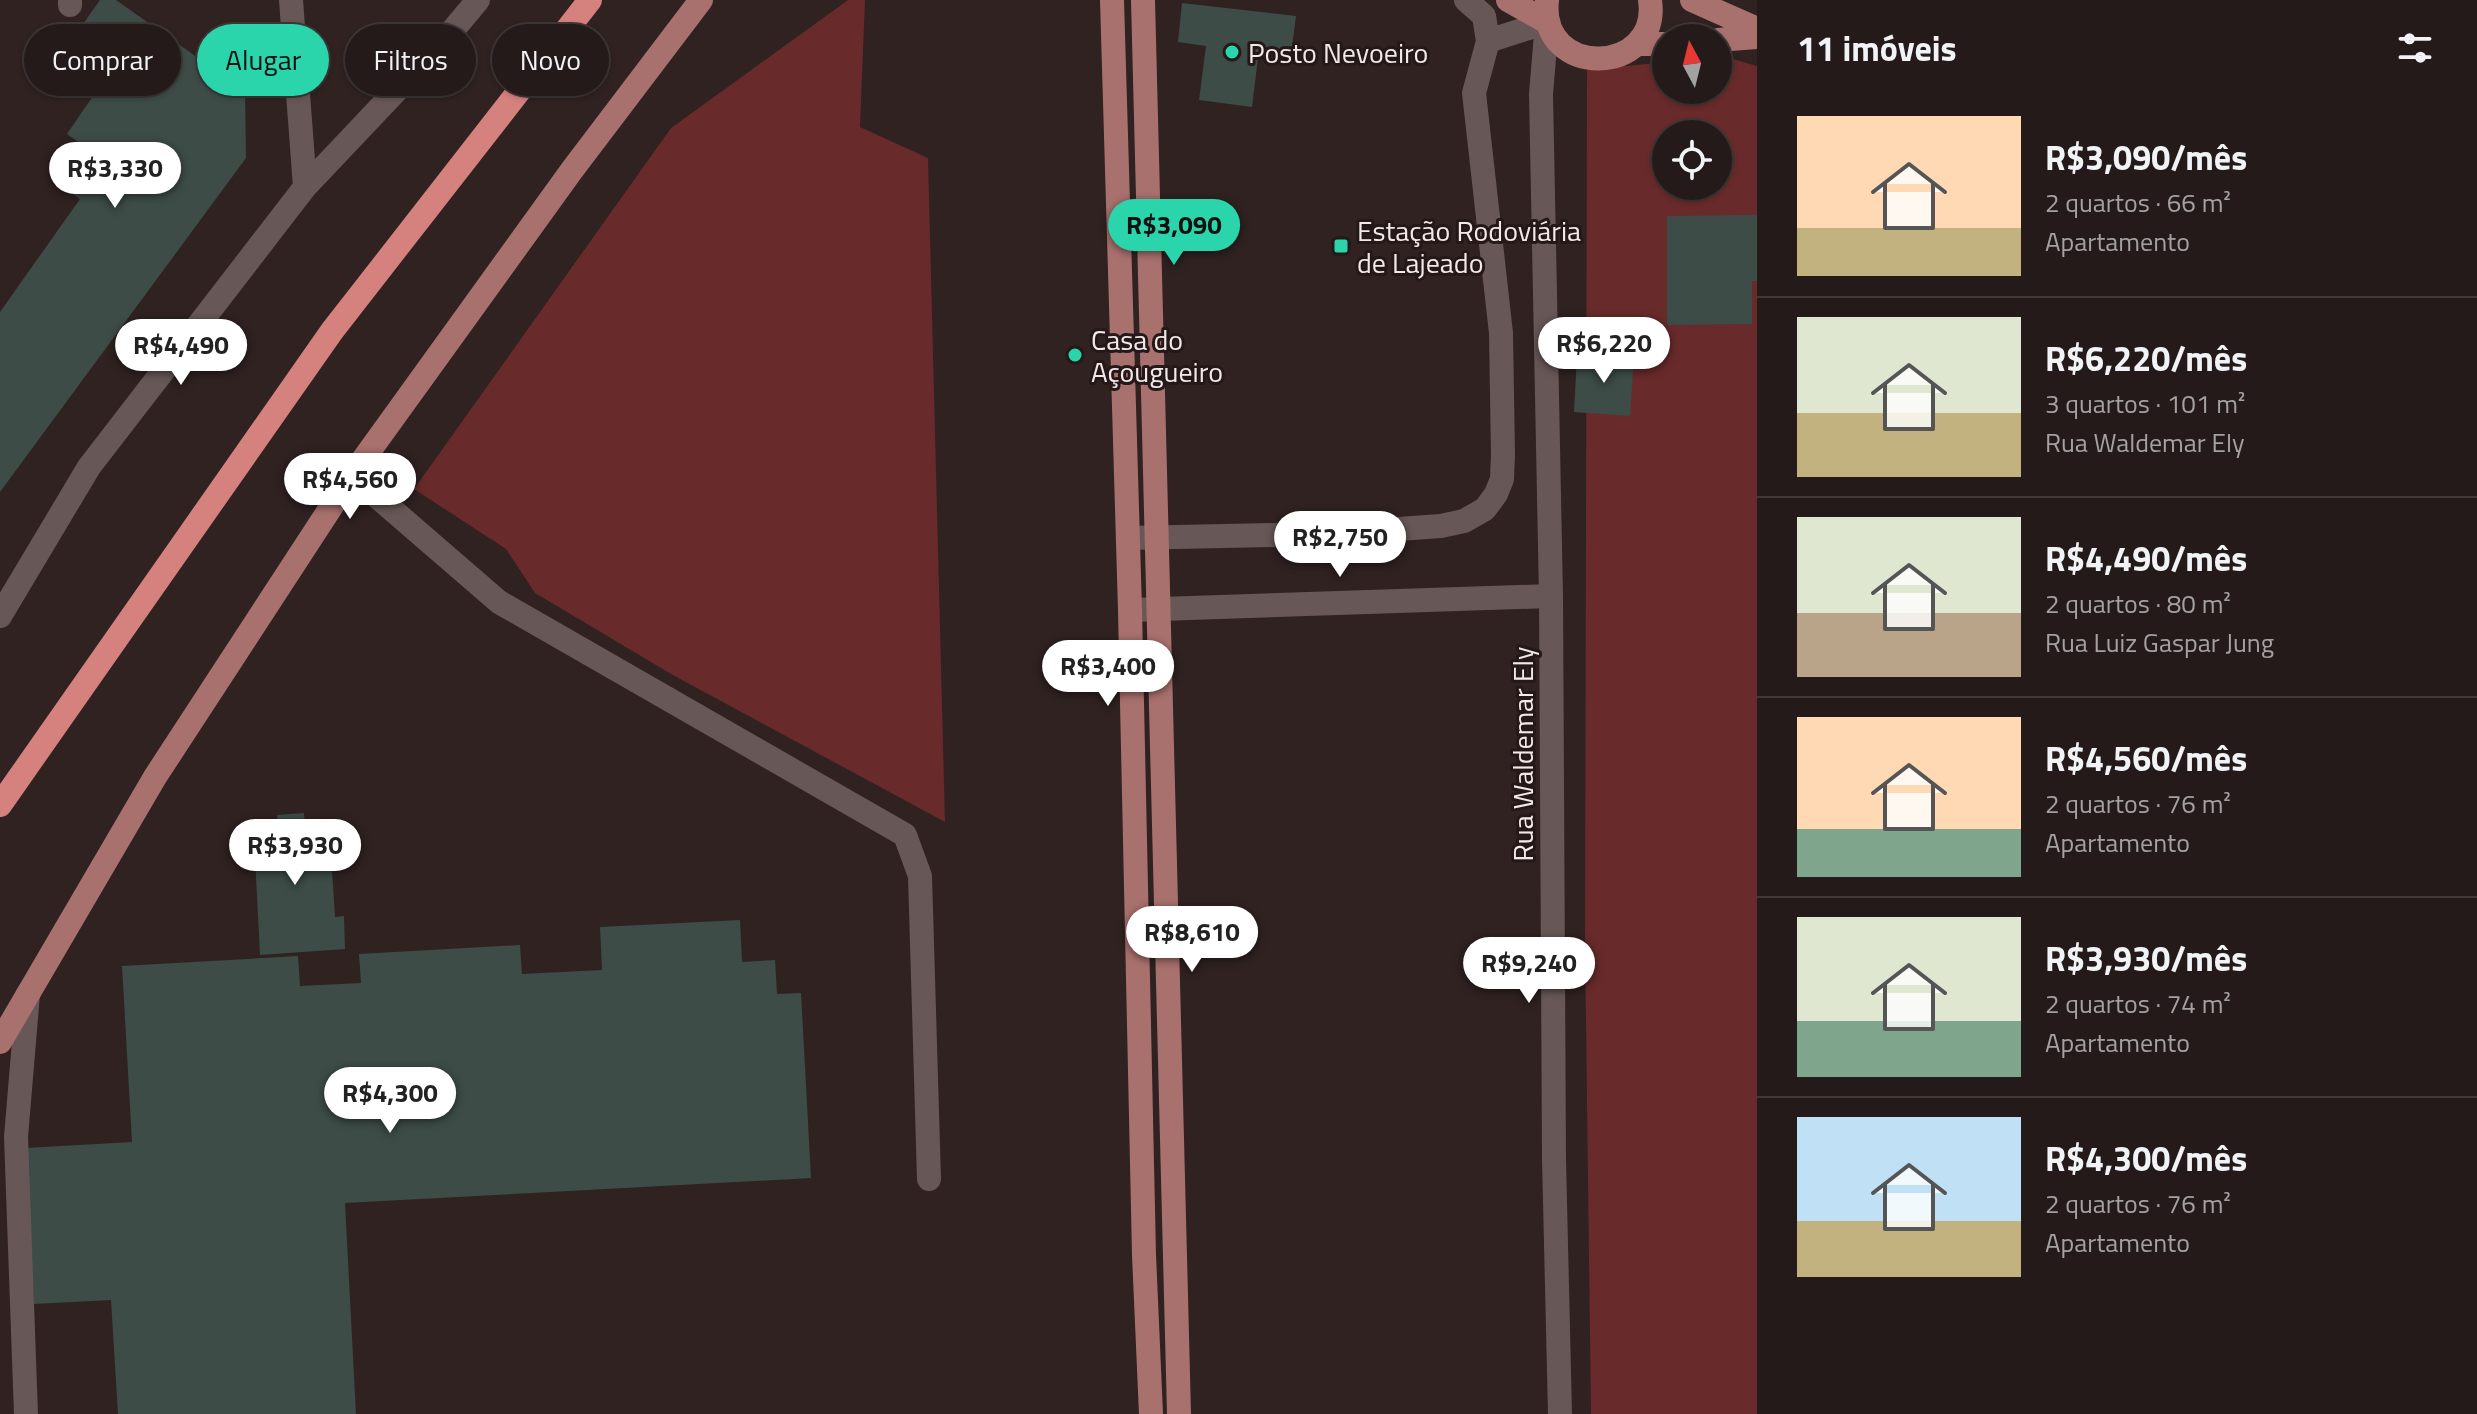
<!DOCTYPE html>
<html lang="pt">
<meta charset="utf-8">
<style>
:root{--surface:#231a19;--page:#2b2322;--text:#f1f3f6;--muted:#a3a1a2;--line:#403838;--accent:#2bd5ac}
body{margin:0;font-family:"Titillium Web",sans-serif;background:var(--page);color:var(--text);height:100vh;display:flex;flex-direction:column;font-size:30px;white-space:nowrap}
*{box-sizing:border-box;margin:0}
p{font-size:26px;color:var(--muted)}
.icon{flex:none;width:44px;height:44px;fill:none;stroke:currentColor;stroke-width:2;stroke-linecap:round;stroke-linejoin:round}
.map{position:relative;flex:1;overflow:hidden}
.details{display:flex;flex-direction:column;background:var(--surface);width:720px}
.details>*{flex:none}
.guide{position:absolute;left:24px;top:24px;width:760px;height:72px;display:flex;gap:16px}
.needle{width:52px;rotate:353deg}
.tools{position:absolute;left:1652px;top:24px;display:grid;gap:16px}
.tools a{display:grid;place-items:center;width:80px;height:80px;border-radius:50%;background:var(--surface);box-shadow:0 2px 6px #0004,0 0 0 2px var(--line);font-size:40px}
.price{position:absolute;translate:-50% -68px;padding:0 18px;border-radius:28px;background:#fff;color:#222;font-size:26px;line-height:52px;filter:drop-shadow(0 2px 4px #0008)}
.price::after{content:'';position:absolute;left:50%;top:48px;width:24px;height:18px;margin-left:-12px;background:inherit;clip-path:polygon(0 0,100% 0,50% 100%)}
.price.on{background:var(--accent);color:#111}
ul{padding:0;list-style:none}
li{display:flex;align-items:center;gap:24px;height:200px;padding:0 40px}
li+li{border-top:2px solid var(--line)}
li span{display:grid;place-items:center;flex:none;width:224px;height:160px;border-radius:0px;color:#555}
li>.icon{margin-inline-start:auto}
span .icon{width:96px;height:96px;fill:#fffc;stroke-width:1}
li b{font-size:34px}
h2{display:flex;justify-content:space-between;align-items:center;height:96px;padding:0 40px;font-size:34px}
.pill{padding:0 28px;border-radius:36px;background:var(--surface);box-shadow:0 2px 6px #0004,0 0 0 2px var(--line);font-size:28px;line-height:72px}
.pill.on{background:var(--accent);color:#111}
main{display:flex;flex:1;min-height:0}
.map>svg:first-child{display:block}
.green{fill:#682a2a;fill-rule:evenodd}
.building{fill:#3d4c47}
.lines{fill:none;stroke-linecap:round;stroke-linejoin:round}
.minor{stroke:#675857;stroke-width:24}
.major{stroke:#a9716e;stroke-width:24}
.highway{stroke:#d5817e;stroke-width:24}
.poi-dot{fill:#2bd5ac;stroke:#251818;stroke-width:3}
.labels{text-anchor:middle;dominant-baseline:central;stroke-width:6;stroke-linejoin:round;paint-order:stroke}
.poi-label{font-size:28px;fill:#f2e9e8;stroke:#251818;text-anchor:start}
.street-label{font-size:28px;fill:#f2e9e8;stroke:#251818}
</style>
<main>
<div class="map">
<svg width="1757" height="1414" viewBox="0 0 1757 1414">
<rect width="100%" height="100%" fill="#2f2221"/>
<path class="green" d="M848,0H865L860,127L928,158L945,822L671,674L535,593L506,549L414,489L671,128Z
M1722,56L1757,66V1414H1591L1585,947L1587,70L1666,62V90H1718V57ZM1666,134H1718V186H1666Z"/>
<path class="building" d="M100,0H116L245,91L246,158L0,492V312L80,199L59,184L85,147L67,134L95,93L54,65Z
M1182,3L1296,16L1291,54L1259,50L1252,107L1199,100L1206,46L1178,42Z
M1757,215V281H1752V324L1667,325V216Z
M1577,355L1634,358L1630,416L1574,412Z
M304,813L305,825L329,823L335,917L344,916L345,949L260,955L255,857L248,858L246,828L278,826L277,815Z
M740,920L742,962L775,960L777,994L801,993L811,1178L345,1203L356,1414H118L111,1300L34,1304L26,1148L132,1142L122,966L298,956L300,986L361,983L359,954L520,945L522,974L602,970L600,927Z"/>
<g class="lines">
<path class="minor" d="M291,0L305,187
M70,5V0
M1488,41L1547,22L1541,94L1551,596L1554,1159L1560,1414
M352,475L499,602L905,835L920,876L929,1179
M1128,538L1327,534L1441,526L1464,521L1485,509L1496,494L1502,479L1503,454L1501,333L1474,93L1488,41L1484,16L1466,0
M1130,610L1551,596
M0,616L89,467L305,187L448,36L478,0
M26,1414L16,1137L28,994"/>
<path class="major" d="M1112,0L1130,610L1144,1255L1151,1414
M1143,0L1179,1414
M1508,0L1547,22
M1547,0C1538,80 1661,76 1650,0
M1692,0L1757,29
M1718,40L1757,37
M1637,44H1666
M0,1042L155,777L352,475L572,170L701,0"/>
<path class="highway" d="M0,805L332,331L590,0"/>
</g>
<g class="poi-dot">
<circle cx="1232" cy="52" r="8"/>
<rect x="1333" y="238" width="16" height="16" rx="4"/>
<circle cx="1075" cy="355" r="8"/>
</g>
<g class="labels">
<g class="poi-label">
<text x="1248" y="52">Posto Nevoeiro</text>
<text x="1357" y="230">Estação Rodoviária<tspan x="1357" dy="32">de Lajeado</tspan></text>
<text x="1091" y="339">Casa do<tspan x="1091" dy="32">Açougueiro</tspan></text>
</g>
<g class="street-label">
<text transform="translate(1522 754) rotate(-90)">Rua Waldemar Ely</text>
</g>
</g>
</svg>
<div class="tools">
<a><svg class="needle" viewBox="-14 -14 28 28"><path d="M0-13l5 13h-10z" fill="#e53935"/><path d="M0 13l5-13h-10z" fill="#a3a1a2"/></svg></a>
<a><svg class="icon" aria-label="locate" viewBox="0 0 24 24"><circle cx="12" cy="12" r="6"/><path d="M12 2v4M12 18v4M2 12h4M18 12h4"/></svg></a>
</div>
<b class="price" style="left:115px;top:210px">R$3,330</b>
<b class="price on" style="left:1174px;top:267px">R$3,090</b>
<b class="price" style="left:1604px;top:385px">R$6,220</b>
<b class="price" style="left:181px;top:387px">R$4,490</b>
<b class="price" style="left:350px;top:521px">R$4,560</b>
<b class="price" style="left:1340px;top:579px">R$2,750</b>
<b class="price" style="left:1108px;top:708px">R$3,400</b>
<b class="price" style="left:295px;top:887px">R$3,930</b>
<b class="price" style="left:1192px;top:974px">R$8,610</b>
<b class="price" style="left:1529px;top:1005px">R$9,240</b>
<b class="price" style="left:390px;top:1135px">R$4,300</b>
<div class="guide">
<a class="pill">Comprar</a>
<a class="pill on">Alugar</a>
<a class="pill">Filtros</a>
<a class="pill">Novo</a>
</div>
</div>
<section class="details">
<h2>11 imóveis<svg class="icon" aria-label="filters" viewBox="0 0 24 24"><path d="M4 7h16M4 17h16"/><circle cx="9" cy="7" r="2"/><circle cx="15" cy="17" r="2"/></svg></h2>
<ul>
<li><span style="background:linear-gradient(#ffd9b3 70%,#c2b280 0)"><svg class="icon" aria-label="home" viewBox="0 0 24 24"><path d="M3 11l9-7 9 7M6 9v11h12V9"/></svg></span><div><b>R$3,090/mês</b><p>2 quartos · 66 m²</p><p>Apartamento</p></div></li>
<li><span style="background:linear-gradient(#dfe7d0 60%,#c2b280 0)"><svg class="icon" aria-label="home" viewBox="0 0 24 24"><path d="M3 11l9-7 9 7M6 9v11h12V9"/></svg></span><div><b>R$6,220/mês</b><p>3 quartos · 101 m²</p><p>Rua Waldemar Ely</p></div></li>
<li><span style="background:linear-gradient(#dfe7d0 60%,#b9a48a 0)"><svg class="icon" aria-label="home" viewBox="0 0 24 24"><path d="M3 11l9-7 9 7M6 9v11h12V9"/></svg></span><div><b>R$4,490/mês</b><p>2 quartos · 80 m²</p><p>Rua Luiz Gaspar Jung</p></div></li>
<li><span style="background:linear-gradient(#ffd9b3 70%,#7fa58c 0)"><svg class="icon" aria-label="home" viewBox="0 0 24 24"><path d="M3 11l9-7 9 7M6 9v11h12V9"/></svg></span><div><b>R$4,560/mês</b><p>2 quartos · 76 m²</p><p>Apartamento</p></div></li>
<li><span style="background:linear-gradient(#dfe7d0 65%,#7fa58c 0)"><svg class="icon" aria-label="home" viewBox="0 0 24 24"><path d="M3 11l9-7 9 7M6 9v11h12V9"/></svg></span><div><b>R$3,930/mês</b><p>2 quartos · 74 m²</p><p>Apartamento</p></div></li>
<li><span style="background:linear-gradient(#bfe0f5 65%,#c2b280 0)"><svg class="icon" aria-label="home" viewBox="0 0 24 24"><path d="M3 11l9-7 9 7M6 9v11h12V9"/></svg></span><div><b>R$4,300/mês</b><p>2 quartos · 76 m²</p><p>Apartamento</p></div></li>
</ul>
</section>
</main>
